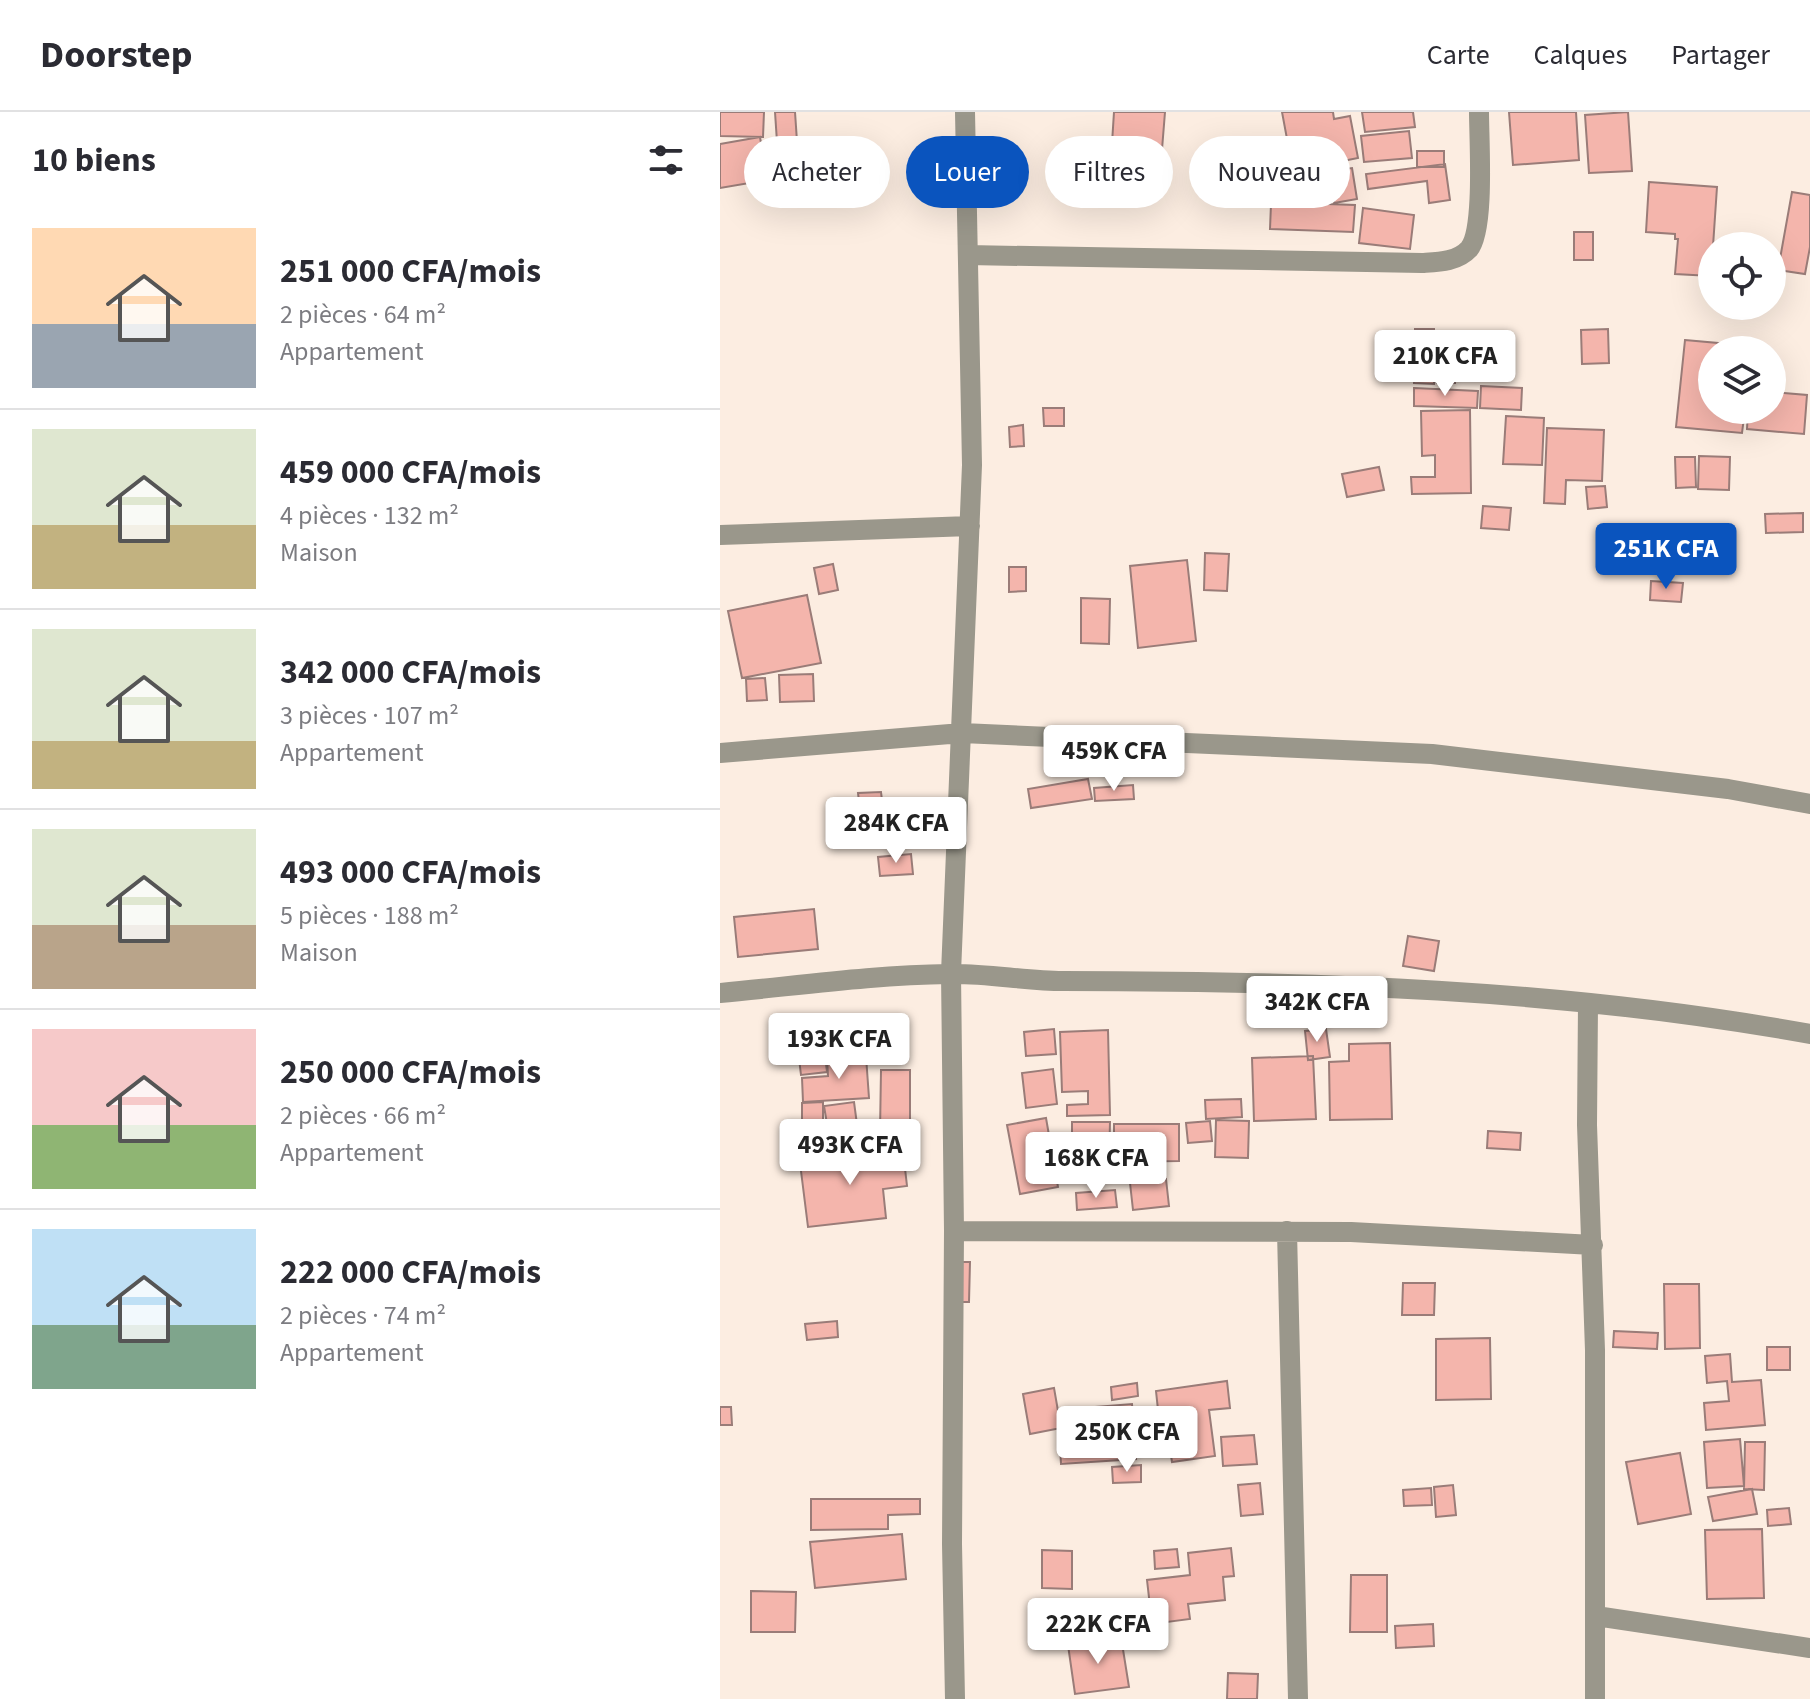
<!DOCTYPE html>
<html lang="fr">
<meta charset="utf-8">
<style>
:root{--surface:#fff;--page:#f7f7f7;--text:#2b2b33;--muted:#7c7c81;--line:#e1e1e2;--accent:#0a54be}
body{margin:0;font-family:"Source Sans 3",sans-serif;background:var(--page);color:var(--text);height:100vh;display:flex;flex-direction:column;font-size:30px;white-space:nowrap}
*{box-sizing:border-box;margin:0}
p{font-size:26px;color:var(--muted)}
.icon{flex:none;width:44px;height:44px;fill:none;stroke:currentColor;stroke-width:2;stroke-linecap:round;stroke-linejoin:round}
.map{position:relative;flex:1;overflow:hidden}
.drawer{display:flex;flex-direction:column;background:var(--surface);width:720px}
.drawer>*{flex:none}
.guide{position:absolute;left:24px;top:24px;width:760px;height:72px;display:flex;gap:16px}
.buttons{position:absolute;left:978px;top:120px;display:grid;gap:16px}
.buttons a{display:grid;place-items:center;width:88px;height:88px;border-radius:50%;background:var(--surface);box-shadow:0 8px 32px #0002;font-size:40px}
.price{position:absolute;translate:-50% -68px;padding:0 18px;border-radius:8px;background:#fff;color:#222;font-size:26px;line-height:52px;filter:drop-shadow(0 2px 4px #0008)}
.price::after{content:'';position:absolute;left:50%;top:48px;width:24px;height:18px;margin-left:-12px;background:inherit;clip-path:polygon(0 0,100% 0,50% 100%)}
.price.current{background:var(--accent);color:#fff}
ul{padding:0;list-style:none}
li{display:flex;align-items:center;gap:24px;height:200px;padding:0 32px}
li+li{border-top:2px solid var(--line)}
li span{display:grid;place-items:center;flex:none;width:224px;height:160px;border-radius:0px;color:#555}
li>.icon{margin-inline-start:auto}
span .icon{width:96px;height:96px;fill:#fffc;stroke-width:1}
li b{font-size:34px}
h2{display:flex;justify-content:space-between;align-items:center;height:96px;padding:0 32px;font-size:34px}
.tag{padding:0 28px;border-radius:36px;background:var(--surface);box-shadow:0 8px 32px #0002;font-size:28px;line-height:72px}
.tag.current{background:var(--accent);color:#fff}
header{display:flex;align-items:center;gap:48px;box-sizing:border-box;height:112px;padding:0 40px;background:var(--surface);border-bottom:2px solid var(--line)}
header strong{font-size:38px}
nav{display:flex;gap:44px;margin-inline-start:auto;font-size:28px}
main{display:flex;flex:1;min-height:0}
.map>svg:first-child{display:block}
.building{fill:#f4b5ac;stroke:#9a7c78;stroke-width:2}
.lines{fill:none;stroke-linecap:round;stroke-linejoin:round}
.minor{stroke:#9a978b;stroke-width:20}
</style>
<header>
<strong>Doorstep</strong>
<nav><a>Carte</a><a>Calques</a><a>Partager</a></nav>
</header>
<main>
<section class="drawer">
<h2>10 biens<svg class="icon" aria-label="filters" viewBox="0 0 24 24"><path d="M4 7h16M4 17h16"/><circle cx="9" cy="7" r="2"/><circle cx="15" cy="17" r="2"/></svg></h2>
<ul>
<li><span style="background:linear-gradient(#ffd9b3 60%,#9aa5b1 0)"><svg class="icon" aria-label="home" viewBox="0 0 24 24"><path d="M3 11l9-7 9 7M6 9v11h12V9"/></svg></span><div><b>251 000 CFA/mois</b><p>2 pièces · 64 m²</p><p>Appartement</p></div></li>
<li><span style="background:linear-gradient(#dfe7d0 60%,#c2b280 0)"><svg class="icon" aria-label="home" viewBox="0 0 24 24"><path d="M3 11l9-7 9 7M6 9v11h12V9"/></svg></span><div><b>459 000 CFA/mois</b><p>4 pièces · 132 m²</p><p>Maison</p></div></li>
<li><span style="background:linear-gradient(#dfe7d0 70%,#c2b280 0)"><svg class="icon" aria-label="home" viewBox="0 0 24 24"><path d="M3 11l9-7 9 7M6 9v11h12V9"/></svg></span><div><b>342 000 CFA/mois</b><p>3 pièces · 107 m²</p><p>Appartement</p></div></li>
<li><span style="background:linear-gradient(#dfe7d0 60%,#b9a48a 0)"><svg class="icon" aria-label="home" viewBox="0 0 24 24"><path d="M3 11l9-7 9 7M6 9v11h12V9"/></svg></span><div><b>493 000 CFA/mois</b><p>5 pièces · 188 m²</p><p>Maison</p></div></li>
<li><span style="background:linear-gradient(#f6c9c9 60%,#8fb573 0)"><svg class="icon" aria-label="home" viewBox="0 0 24 24"><path d="M3 11l9-7 9 7M6 9v11h12V9"/></svg></span><div><b>250 000 CFA/mois</b><p>2 pièces · 66 m²</p><p>Appartement</p></div></li>
<li><span style="background:linear-gradient(#bfe0f5 60%,#7fa58c 0)"><svg class="icon" aria-label="home" viewBox="0 0 24 24"><path d="M3 11l9-7 9 7M6 9v11h12V9"/></svg></span><div><b>222 000 CFA/mois</b><p>2 pièces · 74 m²</p><p>Appartement</p></div></li>
</ul>
</section>
<div class="map">
<svg width="1090" height="1587" viewBox="0 0 1090 1587">
<rect width="100%" height="100%" fill="#fcede1"/>
<path class="building" d="M0,0H44L43,25L0,24Z
M55,0H75L79,59L59,60Z
M394,0H445L441,50L391,47Z
M562,0H613L614,7L630,4L638,46L573,59Z
M642,0H693L695,15L645,20Z
M789,0H856L859,48L793,53Z
M908,0L912,59L869,61L865,3Z
M689,19L692,46L644,50L641,24Z
M40,25L47,68L0,76V32Z
M697,39H724V55H697Z
M725,52L730,88L709,91L707,69L648,77L646,62Z
M578,56L582,88L556,91L552,59Z
M632,56L637,87L614,91L610,59Z
M584,58L610,59L608,92L635,93L633,120L550,117L551,92L582,93Z
M929,70L997,75L991,164L955,162L958,127H955V122L926,120Z
M1072,80L1090,83V135L1085,162L1058,158Z
M643,96L694,103L690,137L639,131Z
M854,120H873V148H854Z
M695,217H714V272L694,271Z
M888,217L889,251L862,252L861,218Z
M733,219L735,271H717L716,220Z
M965,228L1031,234L1030,238H992V298H1025L1022,321L956,315Z
M755,231L759,264L738,267L734,233Z
M761,274L802,276L801,298L760,296Z
M694,276L758,279L757,296L694,294Z
M1052,280L1087,283L1084,322L1027,317L1028,298H1052Z
M323,296H344V314H324Z
M750,298L751,381L692,382L691,365H715V343L702,344L701,299Z
M786,304L824,306L822,353L783,352Z
M303,313L304,334L290,335L289,315Z
M827,316L884,318L882,369L846,368L845,392L824,391Z
M979,344L1010,345L1009,378L978,377Z
M955,345H975L976,375L956,376Z
M659,355L664,378L627,385L622,362Z
M885,374L887,395L868,397L866,375Z
M763,394L791,396L789,418L761,416Z
M1083,401V420L1046,421L1045,402Z
M485,441L509,442L507,479L484,478Z
M467,448L476,529L418,536L410,454Z
M113,452L118,478L99,482L94,456Z
M289,455H306V479L289,480Z
M931,469L963,471L961,490L930,488Z
M87,483L101,551L22,566L8,499Z
M361,486L390,487L389,532L361,531Z
M93,562L94,589L60,590L59,563Z
M45,566L47,588L27,589L26,567Z
M368,667L372,687L311,696L308,677Z
M413,673L414,687L375,689L374,676Z
M161,680L163,696L140,698L138,681Z
M191,742L193,762L160,764L158,745Z
M94,797L98,837L18,845L14,805Z
M688,824L719,829L714,859L683,854Z
M334,917L336,942L306,944L304,920Z
M606,917L610,945L588,948L585,919Z
M388,918L390,1003L347,1004V993L368,992V979L342,980L340,920Z
M103,927L107,960L81,963L77,930Z
M670,931L672,1007L610,1008L609,950L629,949V932Z
M146,944L149,986L83,990L82,966L108,964L107,946Z
M593,944L596,1007L534,1009L532,946Z
M333,957L337,992L306,996L302,961Z
M161,958H190V1021L160,1020Z
M521,987L522,1005L486,1007L485,988Z
M103,990V1023L82,1024V991Z
M134,990L138,1020L109,1024L104,994Z
M326,1006L338,1075L300,1082L287,1013Z
M496,1008L529,1009L528,1046L495,1045Z
M490,1009L492,1029L468,1031L466,1011Z
M352,1010H390L389,1052H352Z
M394,1012H459V1049L394,1050Z
M768,1019L801,1021L800,1038L767,1036Z
M183,1039L187,1074L163,1077L166,1106L88,1115L80,1051Z
M446,1067L449,1094L413,1098L410,1071Z
M395,1078L397,1095L357,1098L356,1081Z
M233,1150H250L249,1190H231Z
M683,1171H715L714,1203H682Z
M944,1172H979L980,1236L945,1237Z
M117,1209L118,1225L87,1228L85,1212Z
M894,1219L938,1221L937,1237L893,1235Z
M770,1226L771,1287L716,1288V1227Z
M1047,1235H1070V1258H1047Z
M1010,1242L1012,1270L1041,1268L1045,1313L986,1318L984,1291L1009,1289L1007,1269L987,1271L985,1244Z
M507,1269L510,1296L489,1298L495,1344L452,1350L445,1306L439,1307L436,1279Z
M417,1271L418,1284L392,1288L391,1275Z
M334,1276L341,1316L310,1322L303,1282Z
M412,1292L416,1347L341,1352L338,1298Z
M0,1295H11L12,1313H0Z
M534,1323L537,1352L503,1354L501,1325Z
M1020,1327L1024,1374L987,1376L984,1330Z
M1025,1330H1045L1044,1378L1024,1377Z
M960,1341L971,1402L918,1412L906,1350Z
M421,1353V1370L393,1371L392,1355Z
M540,1371L543,1402L521,1404L518,1373Z
M733,1373L736,1403L716,1405L714,1375Z
M711,1376L712,1393L684,1394L683,1378Z
M1032,1377L1037,1402L993,1409L988,1385Z
M91,1387H200V1402L168,1403V1417L91,1418Z
M1069,1396L1071,1412L1048,1414L1047,1398Z
M1042,1417L1044,1486L987,1487L985,1418Z
M182,1422L186,1467L95,1476L90,1430Z
M511,1436L514,1464L503,1465L505,1488L468,1492L470,1507L432,1512L427,1468L470,1463L468,1441Z
M457,1437L459,1455L435,1457L434,1439Z
M322,1438L352,1439V1477L322,1476Z
M631,1463H667V1520H630Z
M31,1479L76,1480L75,1520H31Z
M713,1512L714,1534L676,1536L675,1514Z
M401,1525L409,1575L355,1582L348,1533Z
M508,1561L538,1562L537,1587H507Z"/>
<g class="lines">
<path class="minor" d="M248,143L702,151C718,150 737,150 749,137C765,118 759,28 759,0
M0,423L250,414
M0,641L242,621L712,642L1008,677L1090,692
M0,881C76,874 153,863 229,862C267,861 305,869 343,869C593,869 843,877 1090,922
M868,892L867,1013L875,1238V1587
M234,1119L631,1120L873,1133
M567,1119L578,1587
M876,1504L1090,1536
M235,1587L232,1432L234,1119L231,861L252,353L245,0"/>
</g>
</svg>
<div class="buttons">
<a><svg class="icon" aria-label="locate" viewBox="0 0 24 24"><circle cx="12" cy="12" r="6"/><path d="M12 2v4M12 18v4M2 12h4M18 12h4"/></svg></a>
<a><svg class="icon" aria-label="layers" viewBox="0 0 24 24"><path d="M12 4l9 5-9 5-9-5zM3 14l9 5 9-5"/></svg></a>
</div>
<b class="price" style="left:725px;top:286px">210K CFA</b>
<b class="price current" style="left:946px;top:479px">251K CFA</b>
<b class="price" style="left:394px;top:681px">459K CFA</b>
<b class="price" style="left:176px;top:753px">284K CFA</b>
<b class="price" style="left:597px;top:932px">342K CFA</b>
<b class="price" style="left:119px;top:969px">193K CFA</b>
<b class="price" style="left:130px;top:1075px">493K CFA</b>
<b class="price" style="left:376px;top:1088px">168K CFA</b>
<b class="price" style="left:407px;top:1362px">250K CFA</b>
<b class="price" style="left:378px;top:1554px">222K CFA</b>
<div class="guide">
<a class="tag">Acheter</a>
<a class="tag current">Louer</a>
<a class="tag">Filtres</a>
<a class="tag">Nouveau</a>
</div>
</div>
</main>
